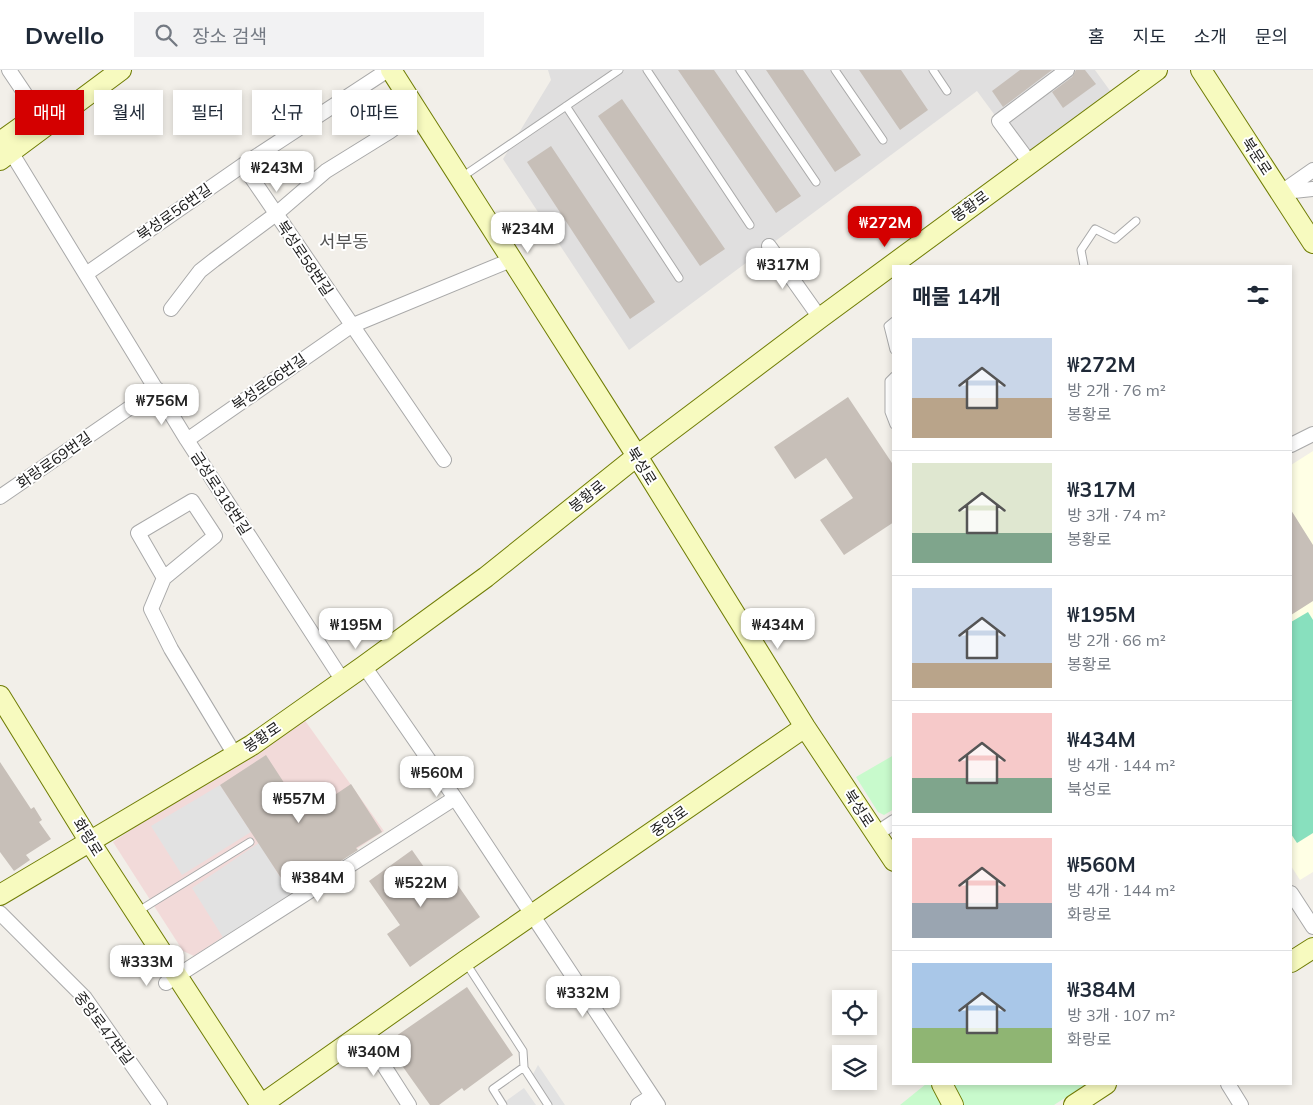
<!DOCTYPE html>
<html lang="ko">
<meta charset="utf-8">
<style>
:root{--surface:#fff;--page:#f2f2f3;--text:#1f2937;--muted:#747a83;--line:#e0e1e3;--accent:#d40000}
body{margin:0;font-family:Mulish,"Noto Sans KR",sans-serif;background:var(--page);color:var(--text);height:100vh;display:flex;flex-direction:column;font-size:19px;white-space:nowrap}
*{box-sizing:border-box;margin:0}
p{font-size:16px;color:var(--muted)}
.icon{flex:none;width:28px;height:28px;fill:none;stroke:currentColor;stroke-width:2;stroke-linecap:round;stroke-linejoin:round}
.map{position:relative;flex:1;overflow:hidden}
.drawer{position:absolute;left:892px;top:195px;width:400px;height:820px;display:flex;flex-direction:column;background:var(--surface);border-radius:0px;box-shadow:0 2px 8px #0003}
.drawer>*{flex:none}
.hud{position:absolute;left:15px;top:20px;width:475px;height:45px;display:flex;gap:10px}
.buttons{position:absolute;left:832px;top:920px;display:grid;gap:10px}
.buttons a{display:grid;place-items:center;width:45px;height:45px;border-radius:0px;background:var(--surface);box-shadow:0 2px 8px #0003;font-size:25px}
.price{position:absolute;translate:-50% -42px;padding:0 11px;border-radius:10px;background:#fff;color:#222;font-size:16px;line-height:32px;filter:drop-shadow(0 1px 2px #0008)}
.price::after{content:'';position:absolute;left:50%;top:30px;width:15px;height:11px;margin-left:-8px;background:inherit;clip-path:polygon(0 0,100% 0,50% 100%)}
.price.current{background:var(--accent);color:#fff}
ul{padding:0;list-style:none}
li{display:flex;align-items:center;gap:15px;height:125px;padding:0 20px}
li+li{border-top:1px solid var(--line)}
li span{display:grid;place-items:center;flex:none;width:140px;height:100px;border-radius:0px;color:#555}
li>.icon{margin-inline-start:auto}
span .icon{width:60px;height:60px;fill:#fffc;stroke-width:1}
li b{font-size:21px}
h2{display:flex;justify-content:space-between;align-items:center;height:60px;padding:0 20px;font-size:21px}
.chip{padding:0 18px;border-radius:0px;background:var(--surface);box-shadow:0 2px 8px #0003;font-size:18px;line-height:45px}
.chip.current{background:var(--accent);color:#fff}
header{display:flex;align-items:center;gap:30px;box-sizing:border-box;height:70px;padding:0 25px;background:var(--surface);border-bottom:1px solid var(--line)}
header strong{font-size:24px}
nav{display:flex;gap:28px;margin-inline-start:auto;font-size:18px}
.search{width:350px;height:45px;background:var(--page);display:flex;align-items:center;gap:12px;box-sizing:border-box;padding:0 18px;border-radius:0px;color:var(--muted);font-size:19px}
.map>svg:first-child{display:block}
.residential{fill:#e0dfdf}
.commercial{fill:#f2dad9}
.education{fill:#ffffe5}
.park{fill:#c8facc}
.pitch{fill:#88e0be}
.parking{fill:#e2e2e2}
.building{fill:#c7bfb8}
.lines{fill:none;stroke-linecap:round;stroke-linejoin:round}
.lane-casing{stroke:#a9a9a9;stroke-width:9}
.street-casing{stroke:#a9a9a9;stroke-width:16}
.secondary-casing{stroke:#707d05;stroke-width:22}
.lane{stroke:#fff;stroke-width:7}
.street{stroke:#fff;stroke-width:14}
.secondary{stroke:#f7fabf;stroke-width:20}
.labels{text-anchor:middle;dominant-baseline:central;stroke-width:4;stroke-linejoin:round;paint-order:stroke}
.street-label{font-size:15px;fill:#222;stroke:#fff}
.quarter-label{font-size:18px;fill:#555;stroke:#fff}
</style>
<header>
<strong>Dwello</strong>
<div class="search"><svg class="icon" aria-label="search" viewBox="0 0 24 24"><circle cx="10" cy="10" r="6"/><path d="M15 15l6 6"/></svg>장소 검색</div>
<nav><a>홈</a><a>지도</a><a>소개</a><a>문의</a></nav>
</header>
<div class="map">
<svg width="1313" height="1035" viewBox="0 0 1313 1035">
<rect width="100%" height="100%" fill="#f2efe9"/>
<path class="residential" d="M548,0H1095L1116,29L1030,93L977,21L629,280L503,89L551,10Z"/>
<path class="commercial" d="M301,645L384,761L194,886L183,881L113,772Z"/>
<path class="education" d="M1313,381V802L1300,810L1291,796V395Z"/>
<path class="park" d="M894,685V739L884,745L878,742L856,707Z
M926,1014H1086L1054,1035H900Z"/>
<path class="pitch" d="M1308,542L1313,550V763L1297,773L1291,764V552Z"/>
<path class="parking" d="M220,715L251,762L182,805L151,756Z
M259,773L292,826L224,869L192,818Z
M538,995L565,1035H552L532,1006Z
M524,1018L536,1035H508L506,1031Z"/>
<path class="building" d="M678,0H714L801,126L776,143Z
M766,0H803L861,85L835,102Z
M859,0H901L928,40L900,60Z
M1020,0H1052L1003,37L992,21Z
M1076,0H1085L1096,14L1063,38L1052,22L1072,7Z
M622,29L725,179L700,196L598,46Z
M551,76L655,232L630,249L527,92Z
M848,327L894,396V452L844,485L820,450L853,428L826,388L795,409L774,377Z
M1291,440L1313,475V531L1291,545Z
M266,685L305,745L351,714L382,762L356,778L358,780L291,823L220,715Z
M0,692L31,739L34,737L42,750L39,752L51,769L26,785L30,790L14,801L0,782Z
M412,780L443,824L457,814L480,847L410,897L387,864L400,855L369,811Z
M467,917L513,985L464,1021L462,1018L439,1035H430L386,973Z"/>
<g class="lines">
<defs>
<path id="lane" d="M647,0L750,155
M740,0L816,112
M835,0L883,70
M933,0L947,21
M566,36L679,208
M462,107L619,0
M1084,196L1081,180L1095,159L1115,169L1136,151
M894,251L888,256L894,280
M894,306L889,311V342L894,355
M137,842L250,772
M466,893L523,981L524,997L493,1019L503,1035
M524,998L548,1035"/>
<path id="street" d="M9,0L46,55
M15,76L11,82L187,370L343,611
M1030,93L999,51L1067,0
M243,95L444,390
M1284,122L1313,119
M1280,123L1313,100
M769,176L820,248
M86,204L243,95L388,0
M171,239L200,201L214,190L276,144L326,101L389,62L417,42
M187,370L351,256L511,190
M1291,375L1313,364
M0,427L157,319
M164,508L215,466L192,431L138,463L164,508L151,539L171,579L235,685
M364,596L455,728L658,1035
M876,764L894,752
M1291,823L1313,857
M0,843L85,928L160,1035
M166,913L455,728
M363,963L409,1035
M1228,1014L1241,1035
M638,1035L652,1026"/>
<path id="secondary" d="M391,0L637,386L805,657L894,791
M1201,0L1313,173
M0,72L31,50
M0,90L121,0
M0,626L90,772L261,1035
M0,825L252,675L364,596L486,507L637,386L820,248L1157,0
M1291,892L1313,878
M942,1014L953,1035
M261,1035L465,891L805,657
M1074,1035L1106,1014"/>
</defs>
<use href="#lane" class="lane-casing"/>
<use href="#street" class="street-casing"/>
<use href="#secondary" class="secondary-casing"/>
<use href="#lane" class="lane"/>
<use href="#street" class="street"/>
<use href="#secondary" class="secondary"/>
</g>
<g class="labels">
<g class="street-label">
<text transform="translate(1257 86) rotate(57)">북문로</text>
<text transform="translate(970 136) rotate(-36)">봉황로</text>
<text transform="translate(174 142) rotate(-35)">북성로56번길</text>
<text transform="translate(305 188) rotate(56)">북성로58번길</text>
<text transform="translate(269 312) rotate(-35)">북성로66번길</text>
<text transform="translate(54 390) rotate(-35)">화랑로69번길</text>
<text transform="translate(642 396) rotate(58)">북성로</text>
<text transform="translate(221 423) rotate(57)">금성로318번길</text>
<text transform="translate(587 426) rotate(-39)">봉황로</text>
<text transform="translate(262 667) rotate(-34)">봉황로</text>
<text transform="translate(859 738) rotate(57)">북성로</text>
<text transform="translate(669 751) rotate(-35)">중앙로</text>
<text transform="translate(88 767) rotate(58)">화랑로</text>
<text transform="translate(104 958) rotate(53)">중앙로47번길</text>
</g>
<g class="quarter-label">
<text x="344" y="171">서부동</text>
</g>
</g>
</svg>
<div class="buttons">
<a><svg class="icon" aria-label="locate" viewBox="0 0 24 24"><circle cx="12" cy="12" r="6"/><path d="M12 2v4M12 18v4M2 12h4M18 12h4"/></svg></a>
<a><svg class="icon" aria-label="layers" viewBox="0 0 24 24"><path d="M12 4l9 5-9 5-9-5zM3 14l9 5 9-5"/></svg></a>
</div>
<b class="price" style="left:277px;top:123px">₩243M</b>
<b class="price current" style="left:885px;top:178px">₩272M</b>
<b class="price" style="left:528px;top:184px">₩234M</b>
<b class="price" style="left:783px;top:220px">₩317M</b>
<b class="price" style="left:162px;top:356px">₩756M</b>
<b class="price" style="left:356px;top:580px">₩195M</b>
<b class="price" style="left:778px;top:580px">₩434M</b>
<b class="price" style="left:437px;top:728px">₩560M</b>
<b class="price" style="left:299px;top:754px">₩557M</b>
<b class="price" style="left:318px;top:833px">₩384M</b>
<b class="price" style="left:421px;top:838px">₩522M</b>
<b class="price" style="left:147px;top:917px">₩333M</b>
<b class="price" style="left:583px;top:948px">₩332M</b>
<b class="price" style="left:374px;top:1007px">₩340M</b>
<div class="hud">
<a class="chip current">매매</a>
<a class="chip">월세</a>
<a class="chip">필터</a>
<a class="chip">신규</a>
<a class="chip">아파트</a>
</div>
<section class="drawer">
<h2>매물 14개<svg class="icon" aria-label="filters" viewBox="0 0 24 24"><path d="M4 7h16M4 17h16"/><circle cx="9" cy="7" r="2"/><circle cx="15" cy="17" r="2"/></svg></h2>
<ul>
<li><span style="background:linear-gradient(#c9d6e8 60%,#b9a48a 0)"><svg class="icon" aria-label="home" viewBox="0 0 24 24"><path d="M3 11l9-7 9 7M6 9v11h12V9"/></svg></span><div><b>₩272M</b><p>방 2개 · 76 m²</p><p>봉황로</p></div></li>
<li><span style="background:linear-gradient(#dfe7d0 70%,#7fa58c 0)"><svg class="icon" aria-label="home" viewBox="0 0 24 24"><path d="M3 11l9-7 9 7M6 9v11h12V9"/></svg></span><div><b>₩317M</b><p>방 3개 · 74 m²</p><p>봉황로</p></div></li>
<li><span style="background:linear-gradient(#c9d6e8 75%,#b9a48a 0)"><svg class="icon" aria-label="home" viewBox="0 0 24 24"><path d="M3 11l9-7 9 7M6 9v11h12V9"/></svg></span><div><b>₩195M</b><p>방 2개 · 66 m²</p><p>봉황로</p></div></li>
<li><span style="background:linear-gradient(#f6c9c9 65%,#7fa58c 0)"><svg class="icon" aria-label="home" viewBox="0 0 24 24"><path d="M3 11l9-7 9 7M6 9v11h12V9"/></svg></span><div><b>₩434M</b><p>방 4개 · 144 m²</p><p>북성로</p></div></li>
<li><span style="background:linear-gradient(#f6c9c9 65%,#9aa5b1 0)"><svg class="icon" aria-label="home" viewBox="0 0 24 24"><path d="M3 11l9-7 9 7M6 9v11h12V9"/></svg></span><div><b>₩560M</b><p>방 4개 · 144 m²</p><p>화랑로</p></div></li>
<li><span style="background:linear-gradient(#a9c7e8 65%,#8fb573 0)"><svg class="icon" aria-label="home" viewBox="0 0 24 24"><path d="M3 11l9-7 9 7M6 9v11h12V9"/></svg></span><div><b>₩384M</b><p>방 3개 · 107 m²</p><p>화랑로</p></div></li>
</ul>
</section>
</div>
